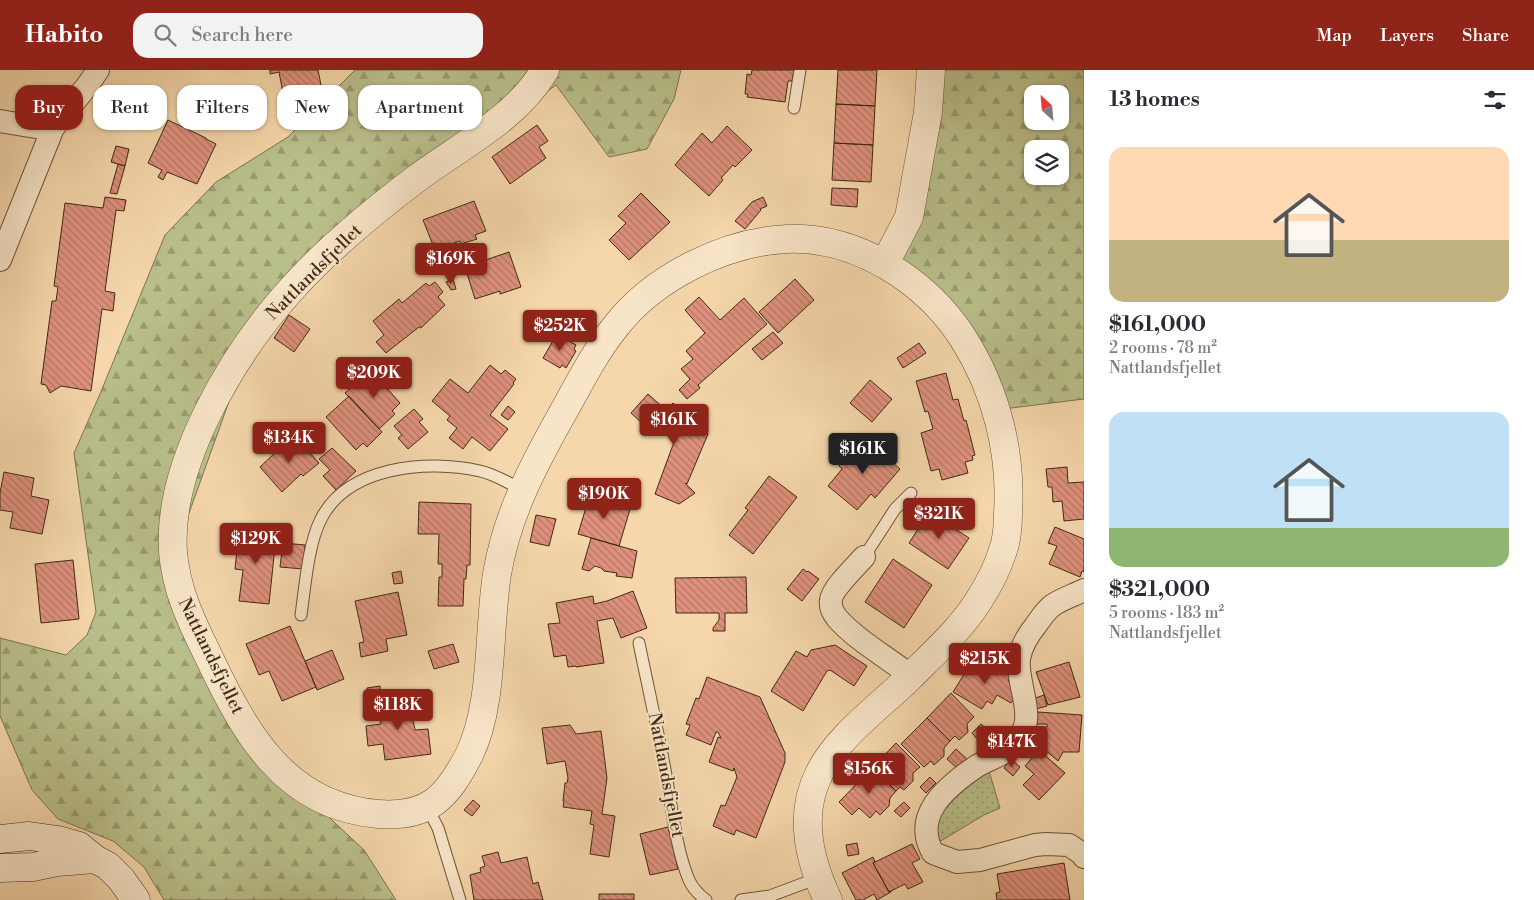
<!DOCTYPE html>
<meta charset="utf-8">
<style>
:root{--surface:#fff;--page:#f2f2f3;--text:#2b2b33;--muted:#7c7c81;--accent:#8f2418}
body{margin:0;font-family:"Libre Bodoni",serif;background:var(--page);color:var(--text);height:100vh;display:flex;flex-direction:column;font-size:19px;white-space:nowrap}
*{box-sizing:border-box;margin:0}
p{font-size:16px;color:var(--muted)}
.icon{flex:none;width:28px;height:28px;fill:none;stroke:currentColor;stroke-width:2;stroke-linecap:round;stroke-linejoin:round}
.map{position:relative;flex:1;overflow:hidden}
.sheet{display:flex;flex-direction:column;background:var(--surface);width:450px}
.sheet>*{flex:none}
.top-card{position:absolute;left:15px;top:15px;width:475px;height:45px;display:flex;gap:10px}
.needle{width:32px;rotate:334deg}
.tools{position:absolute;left:1024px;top:15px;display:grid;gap:10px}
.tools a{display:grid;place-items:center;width:45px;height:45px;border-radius:10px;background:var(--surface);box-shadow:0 1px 4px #0004;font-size:25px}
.price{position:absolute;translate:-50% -42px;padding:0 11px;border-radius:5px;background:var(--accent);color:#fff;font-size:16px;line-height:32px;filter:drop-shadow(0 1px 2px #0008)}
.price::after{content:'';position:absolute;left:50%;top:30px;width:15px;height:11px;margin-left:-8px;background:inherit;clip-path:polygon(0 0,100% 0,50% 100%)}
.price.active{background:#222;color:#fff}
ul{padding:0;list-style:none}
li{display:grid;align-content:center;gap:10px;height:265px;padding:0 25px}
li span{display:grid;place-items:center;height:155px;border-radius:15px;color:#555}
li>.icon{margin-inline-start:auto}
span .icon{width:90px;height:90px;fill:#fffc;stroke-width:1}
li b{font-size:21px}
h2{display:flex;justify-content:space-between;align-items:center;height:60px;padding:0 25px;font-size:21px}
.tag{padding:0 18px;border-radius:15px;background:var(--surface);box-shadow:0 1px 4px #0004;font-size:18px;line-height:45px}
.tag.active{background:var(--accent);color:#fff}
header{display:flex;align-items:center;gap:30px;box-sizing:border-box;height:70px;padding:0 25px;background:var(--accent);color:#fff}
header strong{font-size:24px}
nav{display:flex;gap:28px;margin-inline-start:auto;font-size:18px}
.search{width:350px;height:45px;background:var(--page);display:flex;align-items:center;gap:12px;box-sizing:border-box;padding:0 18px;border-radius:15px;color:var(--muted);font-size:19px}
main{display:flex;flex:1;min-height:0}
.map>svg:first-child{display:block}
.forest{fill:url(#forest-firs);stroke:#7c7450;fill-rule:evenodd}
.park{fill:url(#park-dots);stroke:#7c7450}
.building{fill:url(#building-back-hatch);stroke:#402a15}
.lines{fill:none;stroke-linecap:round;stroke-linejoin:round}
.service-casing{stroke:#6d553a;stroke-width:13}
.minor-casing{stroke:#6d553a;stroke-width:24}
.tertiary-casing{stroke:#6d553a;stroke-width:29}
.secondary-casing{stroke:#402a15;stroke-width:29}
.service{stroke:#f8e5c8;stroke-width:11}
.minor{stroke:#f8e5c8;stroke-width:22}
.tertiary{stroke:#f8e5c8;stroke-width:28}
.secondary{stroke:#f8e5c8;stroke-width:28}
.labels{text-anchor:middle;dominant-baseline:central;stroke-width:4;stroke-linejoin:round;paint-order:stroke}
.street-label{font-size:18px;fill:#402a15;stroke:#f8e5c8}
</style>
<header>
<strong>Habito</strong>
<div class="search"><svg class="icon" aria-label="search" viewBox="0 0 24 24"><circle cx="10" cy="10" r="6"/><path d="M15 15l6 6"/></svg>Search here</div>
<nav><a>Map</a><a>Layers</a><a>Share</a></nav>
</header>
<main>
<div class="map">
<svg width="1084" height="830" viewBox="0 0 1084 830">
<defs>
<pattern id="forest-firs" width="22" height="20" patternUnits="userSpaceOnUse" patternTransform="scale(1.25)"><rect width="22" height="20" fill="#b9bf8b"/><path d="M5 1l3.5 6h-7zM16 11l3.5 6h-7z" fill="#989b70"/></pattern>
<pattern id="park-dots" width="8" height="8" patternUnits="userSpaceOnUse" patternTransform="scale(1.25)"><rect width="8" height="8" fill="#b9bf8b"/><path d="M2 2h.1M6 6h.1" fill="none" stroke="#989b70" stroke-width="1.8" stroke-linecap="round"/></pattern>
<pattern id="building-back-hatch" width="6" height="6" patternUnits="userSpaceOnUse" patternTransform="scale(1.25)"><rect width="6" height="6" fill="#df917d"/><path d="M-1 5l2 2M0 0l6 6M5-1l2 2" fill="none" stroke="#b67765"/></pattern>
</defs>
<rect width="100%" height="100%" fill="#f5d7ab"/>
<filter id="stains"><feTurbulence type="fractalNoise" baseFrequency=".004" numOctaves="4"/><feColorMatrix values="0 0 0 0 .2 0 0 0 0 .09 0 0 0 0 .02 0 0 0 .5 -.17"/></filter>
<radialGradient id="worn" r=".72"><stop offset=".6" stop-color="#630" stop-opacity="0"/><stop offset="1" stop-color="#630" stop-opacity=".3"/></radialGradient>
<path class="forest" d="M355,0H681L674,29L647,79L609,87L556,15L402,126L255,259L179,471L239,663L364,780L396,830H164L144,797L113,771L58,749L32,720L0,646V568L66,585L87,565L96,542L74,383L100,324L165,165L216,112L288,67Z
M945,0H1084V329L1003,339L900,197L938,41ZM1032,24H1060V51H1032ZM1032,79H1060V106H1032Z"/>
<path class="park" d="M987,694L1000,738L984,745L939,772L933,747Z"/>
<path class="building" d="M270,0H318L321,15L283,23L279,2L270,4Z
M752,0H794L792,11H788L785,32L747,27L748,24H745L747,4L751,5Z
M838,0H877L875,36L836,34Z
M836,34L875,36L873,75L834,73Z
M168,50L206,68V69L216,74L197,114L167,102L163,110L158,107L162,100L148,93Z
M537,55L548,71L539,77L546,88L510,114L492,87Z
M727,56L752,80L735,97L733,95L721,108L723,110L709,126L675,95L702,63L712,73Z
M834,73L873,75L871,112L832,110Z
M116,76L129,79L125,96L111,92Z
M118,94L125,96L117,124L110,123Z
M832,118L858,119L857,137L831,135Z
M641,123L670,152L629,190L609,170L626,153L618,146Z
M105,127L126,130L124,141L116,140L105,221L115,223L113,241L102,239L91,321L61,316L50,323L46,315L41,314L52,231H56L58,217L54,216L65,133L103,138Z
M763,127L767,136L760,139L761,140L745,159L735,151L752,132Z
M474,131L486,161L475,165L477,169L461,174L460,171L435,180L423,150Z
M509,182L521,217L500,224V221L475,229L465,197Z
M453,209L456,219L451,220L446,212Z
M795,209L814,230L778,263L759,242Z
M435,212L443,222L438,227L445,235L421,258L419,257L386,283L376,272L384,265L373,251L399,229L402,233L426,213L429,216Z
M699,227L720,250L744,228L767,254L698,315L700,318L687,329L679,320L690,309L681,299L693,289L686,281L705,263L685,240Z
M289,245L310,259L294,282L274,268Z
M773,262L783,273L762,290L752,279Z
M557,264L576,275L574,279L576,281L566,298L562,295L560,298L543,288Z
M919,273L926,283L903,298L897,288Z
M490,295L501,304L505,300L516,309L513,313L514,314L490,345L508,359L490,381L472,367L463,379L449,368L457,358L447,350L450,346L432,331L450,309L468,323Z
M371,300L400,333L392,341L395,344L379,359L345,323Z
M946,303L953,330L958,329L964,351L966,350L975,385L972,386L973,390L965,392L968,403L942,410L939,399L931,401L921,363L933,359L928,341L925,342L916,311Z
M870,310L892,329L872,352L850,333Z
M648,324L666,340L673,333L708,364L687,414L685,413L695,423L679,434L655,424L674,372L657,356L652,362L631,343Z
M349,326L382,362L367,377L363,373L356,380L326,347Z
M508,336L515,342L508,350L501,345Z
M414,339L423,349L419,352L428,362L408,379L398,368L402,365L394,356Z
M294,365L319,393L303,406L301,404L282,422L260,397Z
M863,368L900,399L875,428L871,424L857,440L828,416L842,399L839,396Z
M332,378L356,401L336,420L323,406L330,400L319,389Z
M1067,397L1068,413L1084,412V449L1064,451L1062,431L1053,432L1052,417H1048L1046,399Z
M4,402L34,408L31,426L49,430L42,464L10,458L13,442L0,440V423Z
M769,406L797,427L753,484L729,465L748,440L745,438Z
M590,424L631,436L619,476L578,464Z
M419,432L471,434L470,495H467L466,509H464L463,536H438L439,507H442V494H438L439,464H418Z
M929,442L969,468L948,499L909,473Z
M536,445L556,449L549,476L530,472Z
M1055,457L1084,469V502L1082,501L1080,507L1049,494L1057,476L1048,473Z
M239,461L286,466V473H282L283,468L276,467L269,534L239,531L243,500L235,499Z
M591,468L637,481L632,508L616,506L617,503L604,501L601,498L595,496L589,501L582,499Z
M283,473L305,475L303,499L280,497Z
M893,489L932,515L904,558L865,532Z
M73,490L79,549L41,553L35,494Z
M803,499L807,502L808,501L819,509L802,531L787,519Z
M401,501L403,513L394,514L392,503Z
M746,507L747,543H725V561H713V558L719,550V543H676L675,508Z
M633,521L647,558L621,568L613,548L597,551L604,593L576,597V596L568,597L566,585L554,587L548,554L560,553L556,533L593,526L594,534L607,531Z
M398,522L407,565L386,569L388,581L361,587L359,573L364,572L355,531Z
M290,556L316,617L282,631L269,601L259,605L246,574Z
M453,574L459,592L434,599L428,581Z
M835,575L867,596L854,616L830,600L827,601L803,641L771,621L796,581L807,587L811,580Z
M332,580L344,609L317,620L305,591Z
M973,590L995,603L999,596L1013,604L1008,611L1012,613L1016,626L1011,633L997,625L992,634L987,631L982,639L953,622Z
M1069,592L1080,627L1048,635L1036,602Z
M707,607L760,627L785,683V692L756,768L736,760L734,765L713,756L721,735L725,736L737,707L734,698L733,701L709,692L718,667L721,668L718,662H716L711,675L686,665L690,655L686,654L696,628L699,629Z
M380,616L381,626L368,627L367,618Z
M951,623L974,647L967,654L968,662L959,670L955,666L950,671L927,648Z
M1044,625L1047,636L1036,639L1033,629Z
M408,627L411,651L413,650L415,660L428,659L431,684L385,690L383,674L368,676L366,656L381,654L378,630Z
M1038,642L1082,645L1079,682H1063L1058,691L1038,674L1039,657H1047V654H1037Z
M927,648L950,671L944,678V686L934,695L931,691L924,697L901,674Z
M981,654L988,660L978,670L972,663Z
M570,655L576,664L601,661L607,708L602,744L615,746L609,787L590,784L594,755L590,754L592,741L563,737L564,731H563L565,713H567L568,708L565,691L547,694L542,658Z
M896,673L920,697L913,703V711L904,720L900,717L896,721L872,698Z
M956,679L968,690L959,700L947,689Z
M1039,680L1065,703L1039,730L1023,715L1034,704L1025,696Z
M1011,689L1020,697L1013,706L1004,698Z
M872,698L896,721L890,728L889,736L880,745L876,741L870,748L859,738L852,745L839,732Z
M930,707L936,713L926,723L920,717Z
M473,730L480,736L472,746L464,740Z
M904,732L910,738L901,747L894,741Z
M668,757L678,799L650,805L640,764Z
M857,773L859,784L848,786L846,775Z
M912,774L920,789L912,793L923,812L908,819L905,814L889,822L873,793Z
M498,782L501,793L527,787L533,814L538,812L543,830H474L470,805L481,802L480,798L485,796L482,786Z
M873,787L875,792L873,793L889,822L891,821V822L877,830L874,824L863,830H856L842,803Z
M1064,793L1070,830H997L996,823L1000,822L997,804Z
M599,824H634V830H599Z"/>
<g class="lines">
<defs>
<path id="service" d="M794,38L800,0
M864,487L895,439L911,423
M301,545C305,517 308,476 320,451C346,396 427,389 480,401C494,404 508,413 522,419
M639,573C648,617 658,661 666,705C672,738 676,779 689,810C693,819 698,824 706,830
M427,737L438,758L460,830
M741,830L770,826L818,808"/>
<path id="minor" d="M0,51L42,58H53
M0,190L53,58L87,16L98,0
M864,487C856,496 832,519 831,530C830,536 833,543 837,548C855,569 888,588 911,606
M1084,520C1074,525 1062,529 1053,535C1046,540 1041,548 1036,555C1028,565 1021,576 1019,589C1016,612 1036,646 1020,666C1017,670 1014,675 1010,678C1000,687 985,690 974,698C945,718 912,746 933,783L957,792L980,790L1035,775L1046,774L1069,775L1081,783L1084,787"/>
<path id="tertiary" d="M545,0C516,49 460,76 416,109C371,143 325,181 288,223C232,286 167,395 173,482C176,518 190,549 206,581C243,659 282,736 378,744C428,748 447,728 469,685C494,635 488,560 497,504C507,445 532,398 561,346C578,316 594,283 616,256C654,207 725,172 787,169C857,166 926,211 963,268C996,320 1012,383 1008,444C1008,457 1007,471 1002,483C997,499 988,516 979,530C961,559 933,584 909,608C881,635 835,669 819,704C798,745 809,790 828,830
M885,193L909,147L928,42L931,0"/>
<path id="secondary" d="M0,769L29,766L58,770L79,776L95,789L108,796L121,809L136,830
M0,798L33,797L57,792L95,789"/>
</defs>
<use href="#service" class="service-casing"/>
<use href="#minor" class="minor-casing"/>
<use href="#tertiary" class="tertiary-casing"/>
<use href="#secondary" class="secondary-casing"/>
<use href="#service" class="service"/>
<use href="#minor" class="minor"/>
<use href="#tertiary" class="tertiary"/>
<use href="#secondary" class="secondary"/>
</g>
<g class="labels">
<g class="street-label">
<text transform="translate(314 202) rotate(-45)">Nattlandsfjellet</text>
<text transform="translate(211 586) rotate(64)">Nattlandsfjellet</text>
<text transform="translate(666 705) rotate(79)">Nattlandsfjellet</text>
</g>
</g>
<rect width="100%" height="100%" filter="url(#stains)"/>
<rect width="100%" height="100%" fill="url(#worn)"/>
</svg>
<div class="tools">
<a><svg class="needle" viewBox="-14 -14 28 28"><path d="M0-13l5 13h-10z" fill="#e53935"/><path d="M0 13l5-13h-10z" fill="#7c7c81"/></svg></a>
<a><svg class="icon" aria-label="layers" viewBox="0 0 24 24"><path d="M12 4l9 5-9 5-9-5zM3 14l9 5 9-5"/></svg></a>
</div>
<b class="price" style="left:451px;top:215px">$169K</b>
<b class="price" style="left:560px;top:282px">$252K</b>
<b class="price" style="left:374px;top:329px">$209K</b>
<b class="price" style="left:674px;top:376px">$161K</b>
<b class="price" style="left:289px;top:394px">$134K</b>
<b class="price active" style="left:863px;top:405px">$161K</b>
<b class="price" style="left:604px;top:450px">$190K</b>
<b class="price" style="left:939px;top:470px">$321K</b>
<b class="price" style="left:256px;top:495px">$129K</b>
<b class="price" style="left:985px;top:615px">$215K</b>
<b class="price" style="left:398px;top:661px">$118K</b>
<b class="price" style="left:1012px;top:698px">$147K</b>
<b class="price" style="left:869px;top:725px">$156K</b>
<div class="top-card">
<a class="tag active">Buy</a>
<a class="tag">Rent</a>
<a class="tag">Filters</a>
<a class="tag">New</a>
<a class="tag">Apartment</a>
</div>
</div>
<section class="sheet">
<h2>13 homes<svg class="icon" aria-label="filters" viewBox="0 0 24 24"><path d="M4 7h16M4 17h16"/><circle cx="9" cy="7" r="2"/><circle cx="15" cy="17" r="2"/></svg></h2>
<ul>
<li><span style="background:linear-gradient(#ffd9b3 60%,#c2b280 0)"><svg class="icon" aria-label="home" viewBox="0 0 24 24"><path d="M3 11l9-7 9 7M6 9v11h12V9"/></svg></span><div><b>$161,000</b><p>2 rooms · 78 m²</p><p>Nattlandsfjellet</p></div></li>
<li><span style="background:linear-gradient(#bfe0f5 75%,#8fb573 0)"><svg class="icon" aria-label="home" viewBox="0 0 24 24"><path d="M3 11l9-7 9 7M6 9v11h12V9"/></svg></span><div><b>$321,000</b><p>5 rooms · 183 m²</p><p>Nattlandsfjellet</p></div></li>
</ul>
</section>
</main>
